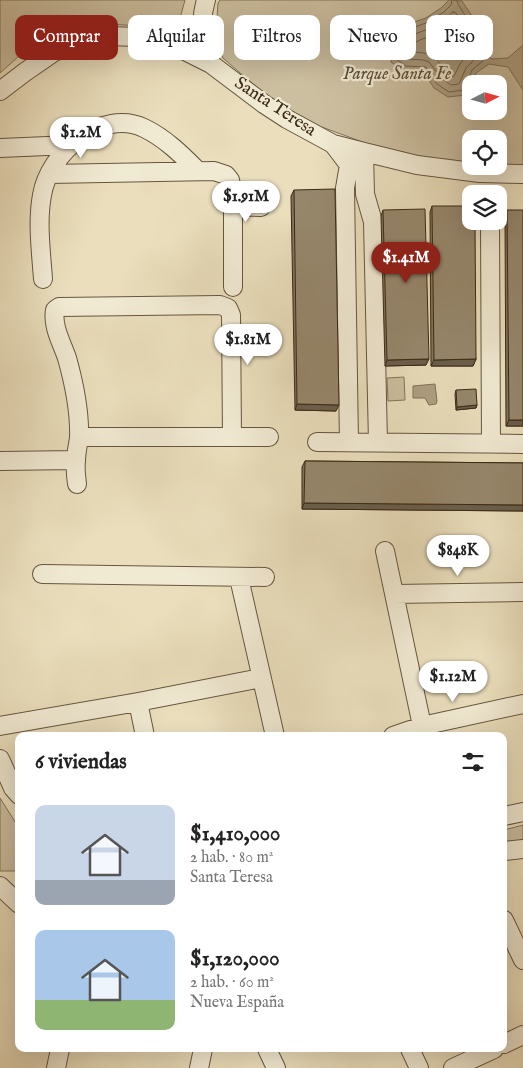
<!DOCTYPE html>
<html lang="es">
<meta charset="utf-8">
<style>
:root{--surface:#fff;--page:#f6f6f6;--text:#222;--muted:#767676;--accent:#8f2418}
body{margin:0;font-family:"IM FELL English",serif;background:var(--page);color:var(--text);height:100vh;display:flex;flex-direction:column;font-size:19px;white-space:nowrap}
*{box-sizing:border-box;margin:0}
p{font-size:16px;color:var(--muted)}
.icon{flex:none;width:28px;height:28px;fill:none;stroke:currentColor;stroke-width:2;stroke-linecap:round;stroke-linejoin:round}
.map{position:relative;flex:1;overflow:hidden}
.side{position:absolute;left:15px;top:732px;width:492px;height:320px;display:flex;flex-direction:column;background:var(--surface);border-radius:10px;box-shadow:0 5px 20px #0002}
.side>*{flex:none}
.top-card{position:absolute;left:15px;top:15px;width:494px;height:45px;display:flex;gap:10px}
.needle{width:32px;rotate:84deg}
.fabs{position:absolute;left:462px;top:75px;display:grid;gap:10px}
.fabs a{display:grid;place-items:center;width:45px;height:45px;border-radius:10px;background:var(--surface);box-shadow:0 5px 20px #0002;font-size:25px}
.price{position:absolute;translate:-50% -42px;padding:0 11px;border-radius:18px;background:#fff;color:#222;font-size:16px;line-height:32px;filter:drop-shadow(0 1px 2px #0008)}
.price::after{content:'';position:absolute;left:50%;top:30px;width:15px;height:11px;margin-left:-8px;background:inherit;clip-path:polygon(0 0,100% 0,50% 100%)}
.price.selected{background:var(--accent);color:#fff}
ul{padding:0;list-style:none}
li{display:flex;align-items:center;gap:15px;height:125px;padding:0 20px}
li span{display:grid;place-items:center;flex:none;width:140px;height:100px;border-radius:10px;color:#555}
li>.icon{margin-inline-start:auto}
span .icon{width:60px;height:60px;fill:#fffc;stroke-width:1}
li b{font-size:21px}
h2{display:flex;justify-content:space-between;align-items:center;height:60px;padding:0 20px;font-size:21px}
.tag{padding:0 18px;border-radius:10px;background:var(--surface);box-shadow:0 5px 20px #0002;font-size:18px;line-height:45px}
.tag.selected{background:var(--accent);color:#fff}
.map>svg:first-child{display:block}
.green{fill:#ccbfa0;stroke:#83745a;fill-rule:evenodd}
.water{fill:#aea083;stroke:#807057}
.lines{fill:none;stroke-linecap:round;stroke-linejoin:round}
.shore{stroke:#74644c;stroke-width:1}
.minor-casing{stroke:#66563f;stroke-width:20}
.minor{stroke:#f1ead3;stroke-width:18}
.wall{fill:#81745d;stroke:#3a2915}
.shaded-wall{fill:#695e4c;stroke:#3a2915}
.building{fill:#96876c;stroke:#3a2915}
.labels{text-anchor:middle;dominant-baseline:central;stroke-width:4.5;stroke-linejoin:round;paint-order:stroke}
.park-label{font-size:18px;font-style:italic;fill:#5e4e38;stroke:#f1ead3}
.street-label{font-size:18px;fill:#3a2915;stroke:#f1ead3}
</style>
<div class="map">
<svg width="523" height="1068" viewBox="0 0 523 1068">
<rect width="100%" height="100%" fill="#eadebc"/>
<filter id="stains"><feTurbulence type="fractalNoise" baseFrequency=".004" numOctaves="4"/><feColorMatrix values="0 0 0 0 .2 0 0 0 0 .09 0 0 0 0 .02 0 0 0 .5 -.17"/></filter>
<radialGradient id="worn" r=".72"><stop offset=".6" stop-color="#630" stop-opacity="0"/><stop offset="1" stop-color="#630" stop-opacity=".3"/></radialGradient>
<path class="green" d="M0,0H185L179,22L178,38L144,26L104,24L62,33L19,56L0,73Z
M220,0H523V165L499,166V139H471V164L419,157L368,144L319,126L269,98L223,58L218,48L216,32L218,3ZM471,84H499V111H471Z
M404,377L405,400L388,401L387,378Z
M0,798L19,828V871H0Z
M523,825V840L504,843V830Z"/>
<path class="water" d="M449,0L462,1L472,16L485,23L486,34L482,45L487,54L492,59L508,58L523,45V90L508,67L489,64L476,73L466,95L448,97L434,88L423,71H404L391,62L392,40L405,25L426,18L441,8Z
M435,384L437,401L436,404L429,405L425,398H413V386Z"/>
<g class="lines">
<path class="shore" d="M452,0L451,5L444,12L428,22L408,30L397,43V60L406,66L426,67L437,84L449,92L463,90L467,84L472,70L484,60L477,46L481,33L480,27L468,20L458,4L457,0
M453,12L456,13L464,24L475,31L471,45L476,58L466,68L459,84L451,85L442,79L429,62L423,60L408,59L404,57L403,45C411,33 417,34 430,28C438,25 446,18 453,12Z
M452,24H454L459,30L465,35L464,45L466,56L460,64L454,76L452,77C448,75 446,72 443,68C434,54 429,53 412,52L410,50C414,39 425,39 434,35C440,32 446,27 452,24Z"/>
<defs>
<path id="minor" d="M206,0C199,22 203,42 211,64
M0,91L25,72L54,52L76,43L107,36L139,37L175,46L211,64L264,104L287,119L333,144L364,152L417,165L480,173L523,174
M333,144L349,165L345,188L349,442
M0,148L71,145
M364,152L365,194L373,222L378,442
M49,174L214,171L226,175L230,180L231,185L233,206V287
M233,206L261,207
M490,221L491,443
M43,279C41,251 37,222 42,195C49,153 101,108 144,128C165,138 182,155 198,171
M79,437H269
M317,442L523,444
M0,461L76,460
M77,484C76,476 75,468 76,461C76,453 78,445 79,438C80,411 74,383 67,358C62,343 52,327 55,310L59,307L220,305L228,308L231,315L232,436
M385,551L422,726
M42,574L265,577
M239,578L275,736
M394,594L523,592
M138,702L145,736
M0,726L138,702L261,678
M393,736L422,726L523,704
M0,759L13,788L19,795
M504,816L523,812
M504,851L523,849
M0,886L19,904
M504,920L523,960
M504,1044L523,1035
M267,1049L276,1068
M410,1049L419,1068
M56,1068L60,1049
M199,1068L203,1049
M453,1068L494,1049"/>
</defs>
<use href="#minor" class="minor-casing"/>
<use href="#minor" class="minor"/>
</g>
<path class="wall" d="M294,190L336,411L295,410L291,196Z
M432,206L476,359L473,366H431L430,212Z
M383,210L426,365L385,366L381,216Z
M507,210L523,426H506L505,216Z
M456,390L477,405L476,408L456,410L455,394Z
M305,461L523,463V511L302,509V467Z"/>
<path class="shaded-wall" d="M429,359L426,365L385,366L387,360Z
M476,359L473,366H431L434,360Z
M297,404L339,405L336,411L295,410Z
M477,405L476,408L456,410L457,407Z
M509,420H523V426H506Z
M304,503L523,505V511L302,509Z"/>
<path class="building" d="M335,189L339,405L297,404L294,190Z
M432,206H471V221H475L476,359L434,360Z
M425,209L429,359L387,360L383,210Z
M507,210H523V420H509Z
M476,389L477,405L457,407L456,390Z
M305,461L523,463V505L304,503Z"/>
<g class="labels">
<g class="park-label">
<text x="397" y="74">Parque Santa Fe</text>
</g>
<g class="street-label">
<text transform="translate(275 107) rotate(33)">Santa Teresa</text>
</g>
</g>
<rect width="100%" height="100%" filter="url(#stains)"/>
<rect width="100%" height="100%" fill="url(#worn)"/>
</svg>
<div class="fabs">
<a><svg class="needle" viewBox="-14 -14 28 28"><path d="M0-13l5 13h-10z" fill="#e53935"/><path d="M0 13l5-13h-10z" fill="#767676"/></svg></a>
<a><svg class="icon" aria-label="locate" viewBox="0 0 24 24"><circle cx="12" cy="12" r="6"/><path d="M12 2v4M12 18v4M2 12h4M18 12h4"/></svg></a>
<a><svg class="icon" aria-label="layers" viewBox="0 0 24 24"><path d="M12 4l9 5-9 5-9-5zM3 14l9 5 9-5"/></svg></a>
</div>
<b class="price" style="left:81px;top:159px">$1.2M</b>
<b class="price" style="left:246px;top:223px">$1.91M</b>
<b class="price selected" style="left:406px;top:284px">$1.41M</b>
<b class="price" style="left:248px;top:366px">$1.81M</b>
<b class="price" style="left:458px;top:577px">$848K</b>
<b class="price" style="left:453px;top:703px">$1.12M</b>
<div class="top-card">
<a class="tag selected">Comprar</a>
<a class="tag">Alquilar</a>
<a class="tag">Filtros</a>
<a class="tag">Nuevo</a>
<a class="tag">Piso</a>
</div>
<section class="side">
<h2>6 viviendas<svg class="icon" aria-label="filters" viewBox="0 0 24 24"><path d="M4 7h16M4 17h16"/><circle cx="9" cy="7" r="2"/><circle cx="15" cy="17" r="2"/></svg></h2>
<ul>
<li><span style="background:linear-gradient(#c9d6e8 75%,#9aa5b1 0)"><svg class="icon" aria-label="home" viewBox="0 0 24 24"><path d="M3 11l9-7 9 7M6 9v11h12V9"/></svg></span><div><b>$1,410,000</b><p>2 hab. · 80 m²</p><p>Santa Teresa</p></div></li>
<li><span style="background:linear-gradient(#a9c7e8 70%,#8fb573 0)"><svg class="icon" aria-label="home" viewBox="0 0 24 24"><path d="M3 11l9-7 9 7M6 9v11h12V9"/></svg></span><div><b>$1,120,000</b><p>2 hab. · 60 m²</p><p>Nueva España</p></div></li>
</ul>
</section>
</div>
